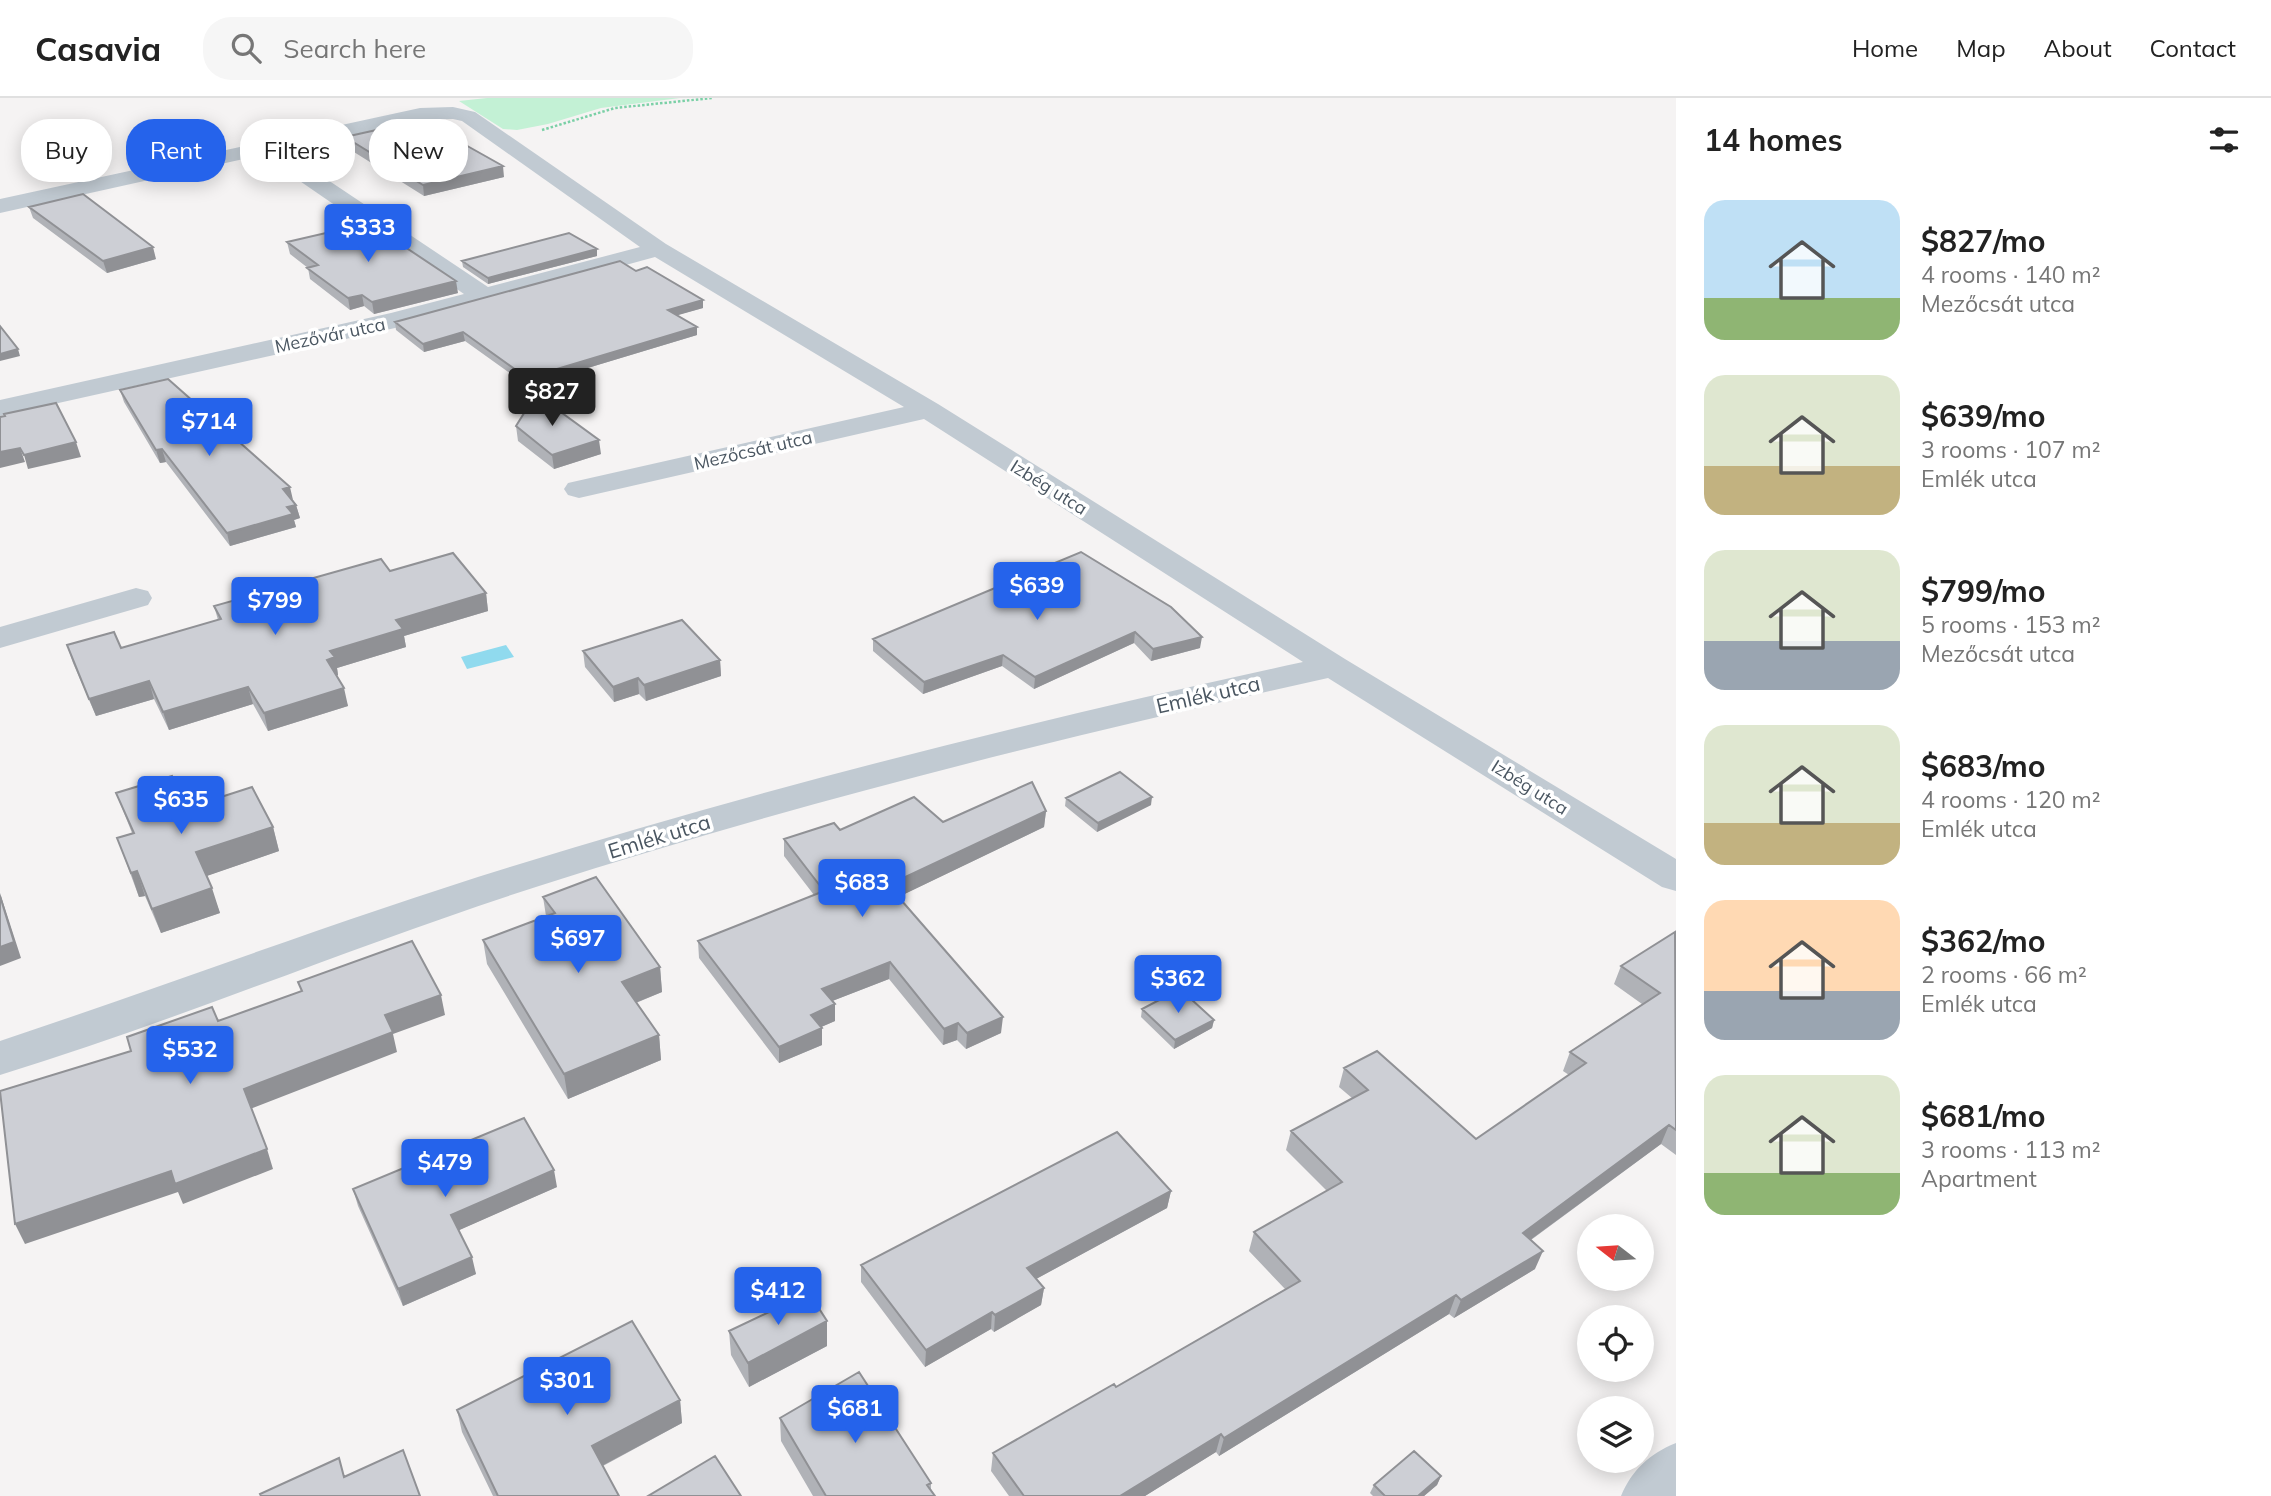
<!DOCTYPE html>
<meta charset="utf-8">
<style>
:root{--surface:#fff;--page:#f6f6f6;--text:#222;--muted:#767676;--line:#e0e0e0;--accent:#2563eb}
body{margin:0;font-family:Mulish,sans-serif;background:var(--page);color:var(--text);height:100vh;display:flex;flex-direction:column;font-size:26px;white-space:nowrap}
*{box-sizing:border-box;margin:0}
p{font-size:23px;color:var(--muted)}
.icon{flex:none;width:38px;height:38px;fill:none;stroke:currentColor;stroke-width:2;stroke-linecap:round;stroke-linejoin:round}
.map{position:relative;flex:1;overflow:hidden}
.side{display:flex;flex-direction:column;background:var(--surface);width:595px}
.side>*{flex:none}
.top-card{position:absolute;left:21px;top:21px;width:665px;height:63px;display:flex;gap:14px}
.needle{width:46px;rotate:287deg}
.buttons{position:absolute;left:1577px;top:1116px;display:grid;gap:14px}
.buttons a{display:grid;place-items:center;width:77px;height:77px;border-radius:50%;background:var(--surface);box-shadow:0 4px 18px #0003;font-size:35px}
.price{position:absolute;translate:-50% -60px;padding:0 16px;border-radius:7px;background:var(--accent);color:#fff;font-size:23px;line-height:46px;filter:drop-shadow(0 2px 4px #0008)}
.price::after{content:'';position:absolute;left:50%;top:42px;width:21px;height:16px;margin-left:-10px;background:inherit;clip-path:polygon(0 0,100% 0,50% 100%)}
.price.current{background:#222;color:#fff}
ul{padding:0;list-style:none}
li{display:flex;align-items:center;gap:21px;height:175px;padding:0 28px}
li span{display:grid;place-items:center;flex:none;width:196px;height:140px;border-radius:21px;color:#555}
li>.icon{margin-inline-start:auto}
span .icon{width:84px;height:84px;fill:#fffc;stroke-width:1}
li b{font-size:30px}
h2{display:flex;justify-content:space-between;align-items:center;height:84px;padding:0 28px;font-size:30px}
.pill{padding:0 24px;border-radius:28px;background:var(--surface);box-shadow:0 4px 18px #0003;font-size:24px;line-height:63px}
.pill.current{background:var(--accent);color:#fff}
header{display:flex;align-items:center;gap:42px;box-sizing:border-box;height:98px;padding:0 35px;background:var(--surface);border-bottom:2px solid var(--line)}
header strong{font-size:33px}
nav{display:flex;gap:38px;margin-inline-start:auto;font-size:24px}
.search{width:490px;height:63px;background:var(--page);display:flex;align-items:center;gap:18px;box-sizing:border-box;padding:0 24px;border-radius:28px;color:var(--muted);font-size:26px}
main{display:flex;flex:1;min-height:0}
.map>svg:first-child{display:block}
.green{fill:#c3f1d5}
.water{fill:#90daee}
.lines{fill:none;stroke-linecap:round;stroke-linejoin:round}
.path{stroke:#7ad0a6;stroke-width:2.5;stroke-dasharray:2.5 2;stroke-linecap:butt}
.minor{fill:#c1cad2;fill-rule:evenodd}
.wall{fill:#b0b2b7}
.shaded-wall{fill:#909195}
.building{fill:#cdcfd5;stroke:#909195;stroke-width:2}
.labels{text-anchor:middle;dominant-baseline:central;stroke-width:7;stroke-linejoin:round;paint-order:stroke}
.far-street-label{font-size:18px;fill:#4a5661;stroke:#fff}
.street-label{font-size:21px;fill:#4a5661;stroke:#fff}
</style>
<header>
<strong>Casavia</strong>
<div class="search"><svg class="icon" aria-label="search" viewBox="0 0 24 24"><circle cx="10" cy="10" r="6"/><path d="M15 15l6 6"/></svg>Search here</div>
<nav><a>Home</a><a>Map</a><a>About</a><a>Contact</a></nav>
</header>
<main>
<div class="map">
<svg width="1676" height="1398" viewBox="0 0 1676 1398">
<rect width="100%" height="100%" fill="#f5f3f3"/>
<path class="green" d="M487,0H680L601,10L548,26L517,32L503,31L459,3Z"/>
<path class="water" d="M506,547L514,559L467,571L461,559Z"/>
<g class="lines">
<path class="path" d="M542,32L615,10L712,0"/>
<path class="minor" d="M453,9L475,14L666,146L938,306L1345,561L1676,761V793L1662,789L1328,580C1062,639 798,705 539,788C358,846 182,921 0,977V943C171,886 339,822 510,769C771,688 1036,622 1303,564L924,321L579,400L568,397L564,391L568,385L904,309L655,159L395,230L0,318V302L391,215L464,196L262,57L0,115V101L420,10ZM453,21L462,23L640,149L488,189L283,52L420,22Z
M136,490L148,493L152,500L148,507L0,550V529Z
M1676,1345V1398H1621C1632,1372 1649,1356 1676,1345Z"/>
</g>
<path class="wall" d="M345,39L504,79L424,98L346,49Z
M29,109L156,161L107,175L33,120Z
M287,144L458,195L374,216L364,208L350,212L310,181L308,170L290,156Z
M597,151V158L488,186L463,169L462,163Z
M703,210L677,217L697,237L528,288L465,243L424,254L396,232L395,224Z
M120,292L293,402L296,407L300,420L294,422L296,429L230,448L166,364L160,365L124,304Z
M516,328L601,356L554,371L518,343Z
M1081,454L1200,550L1151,563L1134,545L1034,591L1002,568L923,596L873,553V541Z
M390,473L486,495L488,513L404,538L406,549L337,570L338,577L337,578L348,608L268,633L253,606L169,632L154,601L96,618L73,565L67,547L121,550L218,522L214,508Z
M583,553L720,562L721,578L646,603L639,596L614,604L585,569Z
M116,695L273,729L279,753L206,778L220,815L161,835L145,798L139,799L117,740L132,735Z
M1066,700L1151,707L1097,734L1065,708Z
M1046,713L1044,729L898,799L1001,935L966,951L957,942L943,947L889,881L832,903L835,906V923L821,929L822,947L779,965L699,860L698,843L814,797L784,758V741L840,732L943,724Z
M543,799L660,869L662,894L636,905L659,937L661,962L568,1001L487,866L483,842L546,818Z
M1676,834V1057L1661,1046L1531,1142L1535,1171L1454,1220L1449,1216L1219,1358L1216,1354L1145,1398H1009L991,1373L993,1355L1116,1289L1285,1191L1249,1153L1254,1134L1327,1093L1286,1052L1291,1033L1352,1000L1339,989L1344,970L1476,1041L1569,977L1563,973L1570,954L1642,906L1614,886L1621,868Z
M1142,911L1214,922L1212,930L1174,951L1141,919Z
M557,1089L459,1132L476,1176L403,1208L358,1108L353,1091Z
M1171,1093L1167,1110L1036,1181L1044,1190L1041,1207L994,1234L991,1231L925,1269L861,1184V1167Z
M729,1233L827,1248L749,1289L731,1257Z
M680,1302L682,1325L603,1368L619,1398H493L462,1334L457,1312Z
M780,1320L931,1385V1391L935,1398H813L781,1343Z
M1441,1378L1437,1387L1424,1398H1373L1370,1395L1374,1387Z"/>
<path class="shaded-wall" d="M503,68L504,79L424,98L423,87Z
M153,149L156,161L107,175L103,163Z
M597,151V158L488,186V180Z
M456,183L458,195L374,216L372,204Z
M362,197L364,208L350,212L348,200Z
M703,202V210L668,220V212Z
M697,229V237L528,288L527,280Z
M463,234L465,243L424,254L423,246Z
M18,251L20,258L0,263V256Z
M599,342L601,356L554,371L552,357Z
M76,344L81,359L28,371L24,357Z
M20,350L25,364L0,370V354Z
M162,351L166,364L160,365L156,352Z
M290,389L293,402L283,391Z
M296,407L300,420L294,422L296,429L230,448L227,435L287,409Z
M486,495L488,513L404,538L406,549L337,570L338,577L331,579L327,562L330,553L396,522Z
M1135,534L1134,545L1034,591L1035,579Z
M1202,539L1200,550L1151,563L1153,551Z
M1003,557L1002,568L923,596L924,584Z
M720,562L721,578L646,603L644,587Z
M638,580L639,596L614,604L613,589Z
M149,583L154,601L96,618L89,601Z
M248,589L253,606L169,632L163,614Z
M344,590L348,608L268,633L264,615Z
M1152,699L1151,707L1097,734L1098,725Z
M1046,713L1044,729L888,804V787Z
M273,729L279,753L204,779L196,754Z
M137,773L145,798L139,799L131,775Z
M212,790L220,815L161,835L152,811Z
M0,795L21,860L0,868Z
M890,864L889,881L822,907V891Z
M660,869L662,894L625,909L622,884Z
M441,897L445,917L393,936L397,954L250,1011L244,991L385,917Z
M835,906V923L812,933L811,917Z
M1003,919L1001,935L966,951L967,935Z
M1214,922L1212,930L1174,951L1175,942Z
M958,925L957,942L943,947L944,931Z
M822,930V947L779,965V949Z
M659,937L661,962L568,1001L564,976Z
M1669,1027L1661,1046L1515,1153L1523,1135Z
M267,1051L273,1071L183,1106L178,1094L25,1146L15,1126L171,1073Z
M554,1072L557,1089L455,1134L451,1117Z
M1171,1093L1167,1110L1025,1187L1027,1170Z
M1543,1153L1535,1171L1454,1220L1461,1202Z
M472,1159L476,1176L403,1208L398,1191Z
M1044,1190L1041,1207L994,1234L995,1217Z
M1456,1197L1449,1216L1219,1358L1224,1340Z
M992,1214L991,1231L925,1269L926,1252Z
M827,1223V1248L749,1289L748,1265Z
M680,1302L682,1325L596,1371L592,1348Z
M1221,1336L1216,1354L1145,1398H1120Z
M1441,1378L1437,1387L1424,1398H1418Z"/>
<path class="building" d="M421,22L503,68L423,87L345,39Z
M83,96L153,149L103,163L29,109Z
M369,125L456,183L372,204L362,197L348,200L307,170L318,167L287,144Z
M569,135L597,151L488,180L462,163Z
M620,163L636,173L647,169L703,202L668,212L697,229L527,280L463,234L423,246L395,224Z
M0,228L18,251L0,256Z
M168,281L290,389L283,391L296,407L287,409L293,416L227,435L162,351L156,352L120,292Z
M536,296L599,342L552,357L516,328Z
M56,305L76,344L24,357L20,350L0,354V319L5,318L4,316Z
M1081,454L1171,509L1202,539L1153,551L1135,534L1035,579L1003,557L924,584L873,541Z
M453,455L486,495L396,522L403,531L330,553L335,559L327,562L344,590L264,615L248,589L163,614L149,583L89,601L67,547L114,534L121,550L221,521L214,508L381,461L390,473Z
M682,522L720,562L644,587L638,580L613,589L583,553Z
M1120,674L1152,699L1098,725L1066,700Z
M172,678L187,710L252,689L273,729L196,754L212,790L152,811L137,773L131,775L117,740L134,735L116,695Z
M1032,684L1046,713L888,787L1003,919L967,935L958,925L944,931L890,864L822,891L835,906L811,917L822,930L779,949L698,843L824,793L784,741L834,725L840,732L914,699L943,724Z
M596,779L660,869L622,884L659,937L564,976L483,842L555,815L543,799Z
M0,798L14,844L0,849Z
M1675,834L1676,1032L1669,1027L1523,1135L1543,1153L1461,1202L1456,1197L1224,1340L1221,1336L1120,1398H1024L993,1355L1114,1286L1116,1289L1300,1183L1254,1134L1342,1084L1291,1033L1368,992L1344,970L1377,953L1476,1041L1586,965L1570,954L1660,895L1621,868Z
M412,843L441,897L385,917L393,934L244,991L267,1051L175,1086L171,1073L15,1126L0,993L131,953L127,939L212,909L218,923L302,893L298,884Z
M1180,891L1214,922L1175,942L1142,911Z
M524,1020L554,1072L451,1117L472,1159L398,1191L353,1091Z
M1117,1034L1171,1093L1027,1170L1044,1190L995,1217L992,1214L926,1252L861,1167Z
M809,1195L827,1223L748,1265L729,1233Z
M632,1223L680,1302L592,1348L619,1398H498L457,1312Z
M859,1274L931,1385L927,1387L935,1398H826L780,1320Z
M403,1352L420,1398H261L260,1396L339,1360L344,1379Z
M1414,1353L1441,1378L1418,1398H1385L1374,1387Z
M715,1358L741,1398H648Z"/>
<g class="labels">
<g class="far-street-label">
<text transform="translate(330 237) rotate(-12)">Mezővár utca</text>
<text transform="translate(753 352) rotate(-13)">Mezőcsát utca</text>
<text transform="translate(1049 389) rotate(32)">Izbég utca</text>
<text transform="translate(1530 689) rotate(32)">Izbég utca</text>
</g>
<g class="street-label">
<text transform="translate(1208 596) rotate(-13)">Emlék utca</text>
<text transform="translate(659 738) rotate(-17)">Emlék utca</text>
</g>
</g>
</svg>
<div class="buttons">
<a><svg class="needle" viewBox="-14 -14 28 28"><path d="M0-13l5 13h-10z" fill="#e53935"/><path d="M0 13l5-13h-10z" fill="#767676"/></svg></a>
<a><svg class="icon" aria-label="locate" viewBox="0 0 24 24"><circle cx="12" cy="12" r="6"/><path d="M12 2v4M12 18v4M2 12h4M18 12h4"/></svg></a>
<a><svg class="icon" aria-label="layers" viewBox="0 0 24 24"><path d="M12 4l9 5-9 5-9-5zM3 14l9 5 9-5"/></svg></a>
</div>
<b class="price" style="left:368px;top:166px">$333</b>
<b class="price current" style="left:552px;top:330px">$827</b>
<b class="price" style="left:209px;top:360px">$714</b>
<b class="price" style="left:1037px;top:524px">$639</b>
<b class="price" style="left:275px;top:539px">$799</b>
<b class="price" style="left:181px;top:738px">$635</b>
<b class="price" style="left:862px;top:821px">$683</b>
<b class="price" style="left:578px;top:877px">$697</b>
<b class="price" style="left:1178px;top:917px">$362</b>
<b class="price" style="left:190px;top:988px">$532</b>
<b class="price" style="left:445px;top:1101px">$479</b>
<b class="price" style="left:778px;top:1229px">$412</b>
<b class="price" style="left:567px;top:1319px">$301</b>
<b class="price" style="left:855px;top:1347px">$681</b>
<div class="top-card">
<a class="pill">Buy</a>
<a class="pill current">Rent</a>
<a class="pill">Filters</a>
<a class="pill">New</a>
</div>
</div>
<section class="side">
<h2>14 homes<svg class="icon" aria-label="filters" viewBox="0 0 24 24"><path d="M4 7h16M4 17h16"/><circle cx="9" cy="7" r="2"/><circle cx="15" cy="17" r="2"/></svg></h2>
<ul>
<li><span style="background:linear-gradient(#bfe0f5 70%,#8fb573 0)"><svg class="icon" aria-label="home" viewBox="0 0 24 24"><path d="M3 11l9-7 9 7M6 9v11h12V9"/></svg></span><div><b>$827/mo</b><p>4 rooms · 140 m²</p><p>Mezőcsát utca</p></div></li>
<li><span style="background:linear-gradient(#dfe7d0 65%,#c2b280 0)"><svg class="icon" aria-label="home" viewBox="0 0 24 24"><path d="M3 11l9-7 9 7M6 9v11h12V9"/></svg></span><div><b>$639/mo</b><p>3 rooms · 107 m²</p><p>Emlék utca</p></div></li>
<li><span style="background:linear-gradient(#dfe7d0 65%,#9aa5b1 0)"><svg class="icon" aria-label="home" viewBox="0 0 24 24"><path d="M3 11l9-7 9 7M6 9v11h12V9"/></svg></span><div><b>$799/mo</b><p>5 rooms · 153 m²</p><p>Mezőcsát utca</p></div></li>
<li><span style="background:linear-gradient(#dfe7d0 70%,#c2b280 0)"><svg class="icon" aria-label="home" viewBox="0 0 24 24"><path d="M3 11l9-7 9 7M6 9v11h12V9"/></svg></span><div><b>$683/mo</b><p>4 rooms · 120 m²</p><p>Emlék utca</p></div></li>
<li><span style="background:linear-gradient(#ffd9b3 65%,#9aa5b1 0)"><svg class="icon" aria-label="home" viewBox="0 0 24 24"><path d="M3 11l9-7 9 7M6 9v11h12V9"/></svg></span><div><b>$362/mo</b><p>2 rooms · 66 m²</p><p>Emlék utca</p></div></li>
<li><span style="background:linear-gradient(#dfe7d0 70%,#8fb573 0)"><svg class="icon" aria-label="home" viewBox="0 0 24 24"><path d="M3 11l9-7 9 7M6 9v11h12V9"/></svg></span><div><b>$681/mo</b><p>3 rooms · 113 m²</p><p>Apartment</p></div></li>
</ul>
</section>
</main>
